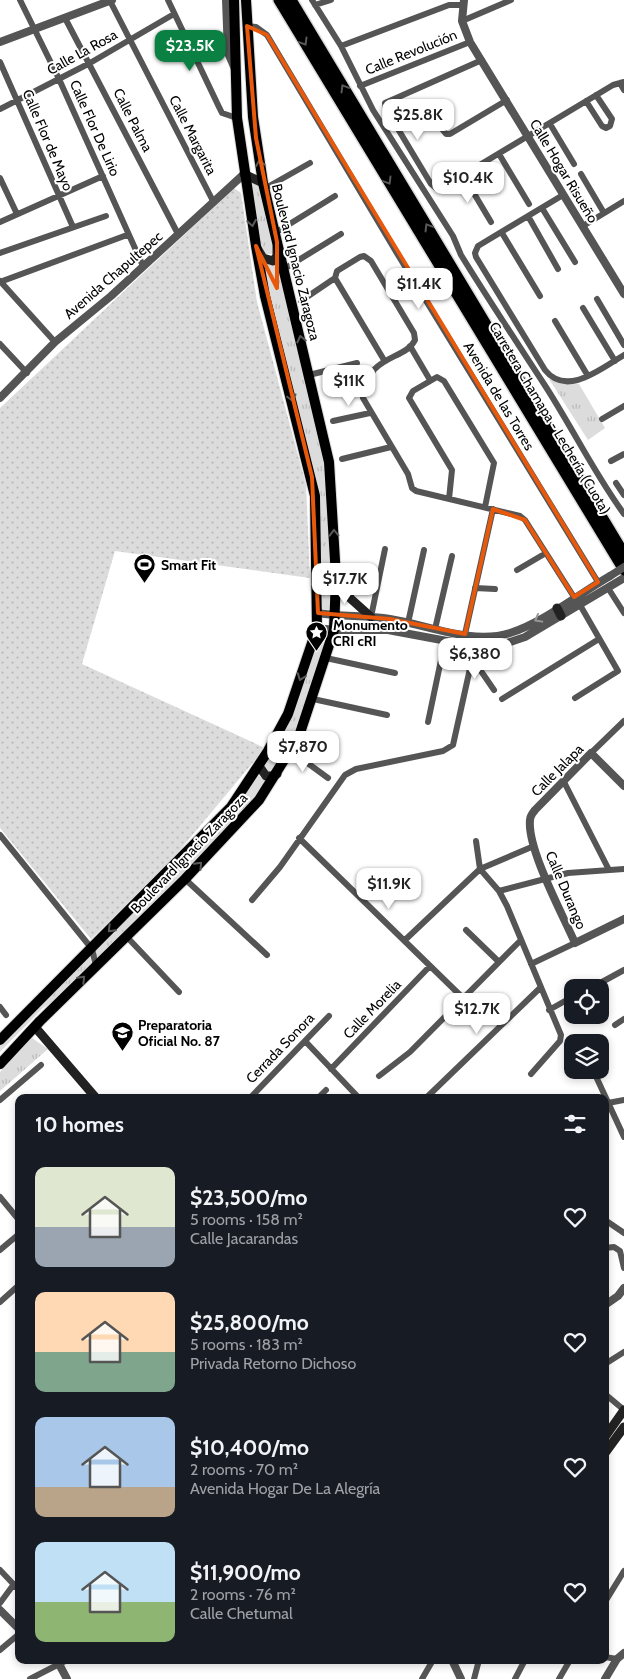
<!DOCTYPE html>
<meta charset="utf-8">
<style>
:root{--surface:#171b24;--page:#242831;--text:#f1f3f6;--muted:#9ea1a6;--accent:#0b8043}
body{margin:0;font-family:Cabin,sans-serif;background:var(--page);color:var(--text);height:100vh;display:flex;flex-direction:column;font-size:19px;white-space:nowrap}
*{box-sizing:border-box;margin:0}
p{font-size:16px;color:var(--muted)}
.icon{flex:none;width:28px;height:28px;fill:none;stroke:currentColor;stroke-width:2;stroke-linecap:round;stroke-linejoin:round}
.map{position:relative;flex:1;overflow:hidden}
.details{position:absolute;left:15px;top:1094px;width:594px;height:570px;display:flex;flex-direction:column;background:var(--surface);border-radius:10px;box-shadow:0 2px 8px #0003}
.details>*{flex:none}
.tools{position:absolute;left:564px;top:979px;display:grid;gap:10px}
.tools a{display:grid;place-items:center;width:45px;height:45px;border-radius:10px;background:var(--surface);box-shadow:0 2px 8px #0003;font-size:25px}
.price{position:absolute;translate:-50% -42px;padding:0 11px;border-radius:10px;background:#fff;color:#222;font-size:16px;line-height:32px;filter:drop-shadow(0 1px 2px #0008)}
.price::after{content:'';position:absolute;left:50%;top:30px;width:15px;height:11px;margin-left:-8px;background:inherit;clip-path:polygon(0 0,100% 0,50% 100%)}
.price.selected{background:var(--accent);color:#fff}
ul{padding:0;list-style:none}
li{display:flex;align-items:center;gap:15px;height:125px;padding:0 20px}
li span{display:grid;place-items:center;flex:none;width:140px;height:100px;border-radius:10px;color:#555}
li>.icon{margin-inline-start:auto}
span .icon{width:60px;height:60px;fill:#fffc;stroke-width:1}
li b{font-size:21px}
h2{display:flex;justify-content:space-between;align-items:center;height:60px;padding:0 20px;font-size:21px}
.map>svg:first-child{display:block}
.grass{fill:url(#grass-dots)}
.park{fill:url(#park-tufts)}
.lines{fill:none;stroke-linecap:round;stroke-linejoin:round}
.primary-casing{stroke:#dbdbdb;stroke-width:12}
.motorway-casing{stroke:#dbdbdb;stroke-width:14}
.minor{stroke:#555;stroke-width:6}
.tertiary{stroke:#555;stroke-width:8}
.secondary{stroke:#222;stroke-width:9}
.primary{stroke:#000;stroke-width:10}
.motorway{stroke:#000;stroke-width:11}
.tertiary-bridge{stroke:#555;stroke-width:8}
.oneway{stroke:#595959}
.oneway2{stroke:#999}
.marked{fill:none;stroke:#e8590c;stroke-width:4;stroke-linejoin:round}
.labels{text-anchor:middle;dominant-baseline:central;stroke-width:4;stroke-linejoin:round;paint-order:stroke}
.street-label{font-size:14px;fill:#000;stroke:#fff}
.poi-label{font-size:14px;font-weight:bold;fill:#000;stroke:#fff;text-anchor:start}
</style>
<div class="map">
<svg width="624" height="1679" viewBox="0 0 624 1679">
<defs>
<pattern id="grass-dots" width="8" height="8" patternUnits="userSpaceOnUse" patternTransform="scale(1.25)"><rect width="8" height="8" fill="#dcdcdc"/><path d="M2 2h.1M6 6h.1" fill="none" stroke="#bbb" stroke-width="1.8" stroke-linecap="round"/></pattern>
<pattern id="park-tufts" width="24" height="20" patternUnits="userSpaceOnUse" patternTransform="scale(1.25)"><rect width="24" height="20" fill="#dcdcdc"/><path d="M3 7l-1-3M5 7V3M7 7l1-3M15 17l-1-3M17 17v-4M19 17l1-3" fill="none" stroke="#bbb"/></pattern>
</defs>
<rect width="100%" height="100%" fill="#fff"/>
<path class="grass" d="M234,188L241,193L257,302L306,485L310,578L115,551L82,664L265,748L165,868L91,939L0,828V408Z"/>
<path class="park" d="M250,181L261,184L275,249L274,254H263Z
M278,260L330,483L331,609L326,610L321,608L320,521L268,294L264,263L272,265Z
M549,379L579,384L605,428L588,440Z
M320,635L327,639L291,743L272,775L261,769L282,740Z
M258,770L260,777L269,780L249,807L98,959L93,949Z
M90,953L91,963L59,998L43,1008L0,1052V1042Z
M32,1038L48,1049L0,1091V1072Z"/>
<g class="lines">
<defs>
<path id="primary" d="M0,1040L231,807L268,751L288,714L317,628L315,496L265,296L256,246L237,118L234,0
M0,1064L40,1021L185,879L259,800L299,736L334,630L336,577L329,462L263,183L253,117L246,0"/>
<path id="motorway" d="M279,0L624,570
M291,0L624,554"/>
</defs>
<use href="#primary" class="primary-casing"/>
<use href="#motorway" class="motorway-casing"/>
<path class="minor" d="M20,0L59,79L143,266
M168,0L219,107L222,113L237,118
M312,0L341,46L373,110L453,236L461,255C488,299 516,341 544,384C572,427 594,473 624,514
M110,1L213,201
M315,5L331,0
M65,18L178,234
M462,21L511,0
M247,26L256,27L267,35L398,255L598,582
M341,46L449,5H463
M482,60L385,103L386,109L431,184L436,188L463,175L613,85L624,82
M0,62L73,227
M620,83L624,90
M360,86L470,42
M586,101L602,126L606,128L610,126L612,119L596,95
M0,109L90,63L174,14
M550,124L574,164
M429,125L438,124L446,134H450L507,100
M499,154L529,204
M581,174L604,213
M463,175L491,222
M0,178L17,214
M264,189L310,163
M563,195L478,246L475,253L476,257L545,370C567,398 603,367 624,355
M542,208L575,262
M528,216L558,269
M0,222L103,176
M583,226L624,201
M275,233L335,196
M502,233L540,296
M0,253L106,216
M284,269L341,234
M335,278L384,360
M0,281L55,342
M0,282L127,235
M597,299L624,345
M301,301L335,278L337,271L360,257L364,256L371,261L414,333L415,340C405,361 366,354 363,398L408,474L412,488L416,491L520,516L525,520L574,597
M583,308L615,361
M555,321L588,376
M0,344L27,373
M410,346L430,380
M309,375L357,363
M602,419L624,406
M333,421L370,413
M342,459L391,447
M611,461L624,454
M616,483L624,495
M449,499L452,470L409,398L413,391L437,377L444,381L494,463L485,507
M517,570L546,553
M475,588L495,589
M608,588L624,613
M371,617L385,549
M408,623L424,550
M435,629L452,556
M465,634L493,509
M326,658L395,673
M472,658L494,690
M575,698L618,671L580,605
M313,699L387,715
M502,699L599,639
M428,722L445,641
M291,751L328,778
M591,753L624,721
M564,782L608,868
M0,835L92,949L96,966
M299,838L463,998
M476,841L480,869L499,891L507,906L561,1035L560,1041L531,1074
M185,879L267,955
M499,891L568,873L624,869
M252,900L280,867L345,775L356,769L443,751L453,745L475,646
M466,930L498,961
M126,936L179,992
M405,940L480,869L534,846
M531,964L575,943
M591,988L624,970
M0,1007L6,1015
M549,1010L572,997
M615,1025L624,1019
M305,1041L359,1098
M331,1069L430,966
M593,1070L624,1137
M379,1076L410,1052L520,941
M250,1098L329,1016
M318,1098L326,1090
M426,1098L540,988
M0,1100L41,1065
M608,1103L624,1100
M0,1197L19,1220
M605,1220L624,1233
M605,1248L614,1247L620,1251L624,1268
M0,1250L19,1234
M0,1302L19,1285
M605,1364L624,1352
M605,1394L624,1410
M0,1570L19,1590
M605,1602L624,1571
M0,1603L14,1584
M0,1650L19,1634
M605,1657L617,1659
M30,1679L67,1660
M422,1679L433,1660
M474,1679L479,1660
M515,1679L525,1660
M559,1679L570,1660"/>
<path class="tertiary" d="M226,0L228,53L235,69
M464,0L462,21L470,42L624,294
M0,42L112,0
M0,398L55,342L111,296L244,174
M318,613C342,617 366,615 390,619C428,625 472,645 510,633C544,622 579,594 610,576
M317,628L334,630H388L463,644L501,645L525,637L624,578
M624,786L591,753L535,810C532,814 530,816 530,820C527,849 563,915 575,943L624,919
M605,1305L618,1296L624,1288
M0,1610L19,1629
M55,1660L59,1664L67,1679
M452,1660L461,1679
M605,1679L617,1659L624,1653"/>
<path class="secondary" d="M244,174L263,183
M257,248L263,258L273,261L277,256V247
M336,577L351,599L371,617
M557,608L561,616
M259,766L266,776H273L277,774
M35,1027L96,1098
M605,1437L624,1410
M605,1453L624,1427"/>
<use href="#primary" class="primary"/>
<use href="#motorway" class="motorway"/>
<path class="tertiary-bridge" d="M610,576L624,567"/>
</g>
<defs><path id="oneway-chevron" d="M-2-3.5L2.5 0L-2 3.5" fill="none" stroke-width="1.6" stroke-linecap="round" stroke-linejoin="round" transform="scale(1.25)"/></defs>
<g class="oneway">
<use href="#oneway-chevron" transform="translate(304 42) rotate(59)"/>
<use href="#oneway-chevron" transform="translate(344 88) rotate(-121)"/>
<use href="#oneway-chevron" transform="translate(260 163) rotate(-99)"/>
<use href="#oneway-chevron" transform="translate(388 181) rotate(59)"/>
<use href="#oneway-chevron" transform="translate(252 223) rotate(81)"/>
<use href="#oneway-chevron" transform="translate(428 227) rotate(-121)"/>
<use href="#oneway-chevron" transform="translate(301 339) rotate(-103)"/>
<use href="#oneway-chevron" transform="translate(292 398) rotate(75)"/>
<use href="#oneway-chevron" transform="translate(334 533) rotate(-92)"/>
<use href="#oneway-chevron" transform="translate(301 677) rotate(110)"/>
<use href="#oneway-chevron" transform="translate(199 865) rotate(-46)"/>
<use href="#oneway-chevron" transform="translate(111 929) rotate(135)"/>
<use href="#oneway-chevron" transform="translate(82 979) rotate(-45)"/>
</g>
<use class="oneway2" href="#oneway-chevron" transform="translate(538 619) rotate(151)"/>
<path class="marked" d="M247,26L267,35L598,582L574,597L525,520L493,509L465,634L390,619L318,613L312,477L256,246L277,288V242L256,138Z"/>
<defs>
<symbol id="stadium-pin" viewBox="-11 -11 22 30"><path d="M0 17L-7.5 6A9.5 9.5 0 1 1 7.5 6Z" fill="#000" stroke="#fff"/><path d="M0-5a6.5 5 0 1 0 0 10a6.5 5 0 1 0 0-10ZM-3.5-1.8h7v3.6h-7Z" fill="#fff"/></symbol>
<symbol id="sight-pin" viewBox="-11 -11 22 30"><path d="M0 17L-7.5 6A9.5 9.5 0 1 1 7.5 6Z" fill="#000" stroke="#fff"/><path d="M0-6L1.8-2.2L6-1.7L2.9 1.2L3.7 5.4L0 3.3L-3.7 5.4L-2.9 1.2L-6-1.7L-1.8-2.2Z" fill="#fff"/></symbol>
<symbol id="university-pin" viewBox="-11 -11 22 30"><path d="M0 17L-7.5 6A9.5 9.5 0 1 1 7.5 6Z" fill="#000" stroke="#fff"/><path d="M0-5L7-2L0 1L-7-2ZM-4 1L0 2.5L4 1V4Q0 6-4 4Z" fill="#fff"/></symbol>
</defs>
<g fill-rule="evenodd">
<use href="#stadium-pin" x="132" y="552" width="25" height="34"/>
<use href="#sight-pin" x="304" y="620" width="25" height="34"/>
<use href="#university-pin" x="110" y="1020" width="25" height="34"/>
</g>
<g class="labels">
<g class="street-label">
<text transform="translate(82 52) rotate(-29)">Calle La Rosa</text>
<text transform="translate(411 52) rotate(-22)">Calle Revolución</text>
<text transform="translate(133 120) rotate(63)">Calle Palma</text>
<text transform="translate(95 128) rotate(66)">Calle Flor De Lirio</text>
<text transform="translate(193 135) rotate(63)">Calle Margarita</text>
<text transform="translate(48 140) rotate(67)">Calle Flor de Mayo</text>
<text transform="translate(564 171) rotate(59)">Calle Hogar Risueño</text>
<text transform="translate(296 262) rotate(76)">Boulevard Ignacio Zaragoza</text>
<text transform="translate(113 275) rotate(-41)">Avenida Chapultepec</text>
<text transform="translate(499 396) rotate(59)">Avenida de las Torres</text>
<text transform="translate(550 418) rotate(59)">Carretera Chamapa - Lechería (Cuota)</text>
<text transform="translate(557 770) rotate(-45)">Calle Jalapa</text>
<text transform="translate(189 853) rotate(-46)">Boulevard Ignacio Zaragoza</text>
<text transform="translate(566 890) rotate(67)">Calle Durango</text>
<text transform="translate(372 1009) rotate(-46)">Calle Morelia</text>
<text transform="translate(280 1048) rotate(-46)">Cerrada Sonora</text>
</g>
<g class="poi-label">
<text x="161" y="565">Smart Fit</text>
<text x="333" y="625">Monumento<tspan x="333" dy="16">CRI cRI</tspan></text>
<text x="138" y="1025">Preparatoria<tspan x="138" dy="16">Oficial No. 87</tspan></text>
</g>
</g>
</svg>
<div class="tools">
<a><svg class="icon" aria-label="locate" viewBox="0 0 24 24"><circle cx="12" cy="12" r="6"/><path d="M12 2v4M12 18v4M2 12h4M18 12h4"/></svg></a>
<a><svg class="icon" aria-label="layers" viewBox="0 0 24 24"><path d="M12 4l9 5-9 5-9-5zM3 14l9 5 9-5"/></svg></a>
</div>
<b class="price selected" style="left:190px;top:72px">$23.5K</b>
<b class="price" style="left:418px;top:141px">$25.8K</b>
<b class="price" style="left:468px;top:204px">$10.4K</b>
<b class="price" style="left:419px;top:310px">$11.4K</b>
<b class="price" style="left:349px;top:407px">$11K</b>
<b class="price" style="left:345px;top:605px">$17.7K</b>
<b class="price" style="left:475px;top:680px">$6,380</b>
<b class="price" style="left:303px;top:773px">$7,870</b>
<b class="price" style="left:389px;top:910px">$11.9K</b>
<b class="price" style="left:477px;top:1035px">$12.7K</b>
<section class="details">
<h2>10 homes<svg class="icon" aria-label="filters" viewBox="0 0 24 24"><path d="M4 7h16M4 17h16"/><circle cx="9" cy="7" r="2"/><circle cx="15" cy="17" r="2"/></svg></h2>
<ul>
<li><span style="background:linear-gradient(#dfe7d0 60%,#9aa5b1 0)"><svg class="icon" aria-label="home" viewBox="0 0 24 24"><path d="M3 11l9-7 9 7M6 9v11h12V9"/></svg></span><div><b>$23,500/mo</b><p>5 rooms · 158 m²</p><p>Calle Jacarandas</p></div><svg class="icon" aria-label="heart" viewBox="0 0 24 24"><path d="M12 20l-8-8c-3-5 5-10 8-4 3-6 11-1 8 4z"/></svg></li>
<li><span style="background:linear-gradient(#ffd9b3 60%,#7fa58c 0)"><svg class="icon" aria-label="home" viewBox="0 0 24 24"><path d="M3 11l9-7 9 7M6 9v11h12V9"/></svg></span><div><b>$25,800/mo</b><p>5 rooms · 183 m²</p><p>Privada Retorno Dichoso</p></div><svg class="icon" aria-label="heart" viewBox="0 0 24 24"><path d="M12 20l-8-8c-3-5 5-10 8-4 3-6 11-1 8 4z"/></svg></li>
<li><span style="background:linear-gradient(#a9c7e8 70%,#b9a48a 0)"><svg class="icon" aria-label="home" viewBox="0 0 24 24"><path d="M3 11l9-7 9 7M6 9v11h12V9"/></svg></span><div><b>$10,400/mo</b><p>2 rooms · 70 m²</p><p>Avenida Hogar De La Alegría</p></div><svg class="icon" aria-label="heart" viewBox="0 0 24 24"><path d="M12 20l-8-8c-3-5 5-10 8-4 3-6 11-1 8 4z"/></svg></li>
<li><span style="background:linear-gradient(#bfe0f5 60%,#8fb573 0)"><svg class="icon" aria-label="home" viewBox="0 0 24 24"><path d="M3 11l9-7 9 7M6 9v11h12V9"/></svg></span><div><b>$11,900/mo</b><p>2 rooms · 76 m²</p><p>Calle Chetumal</p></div><svg class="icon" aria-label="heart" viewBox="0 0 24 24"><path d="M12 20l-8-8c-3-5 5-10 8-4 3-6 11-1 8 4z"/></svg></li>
</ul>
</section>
</div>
